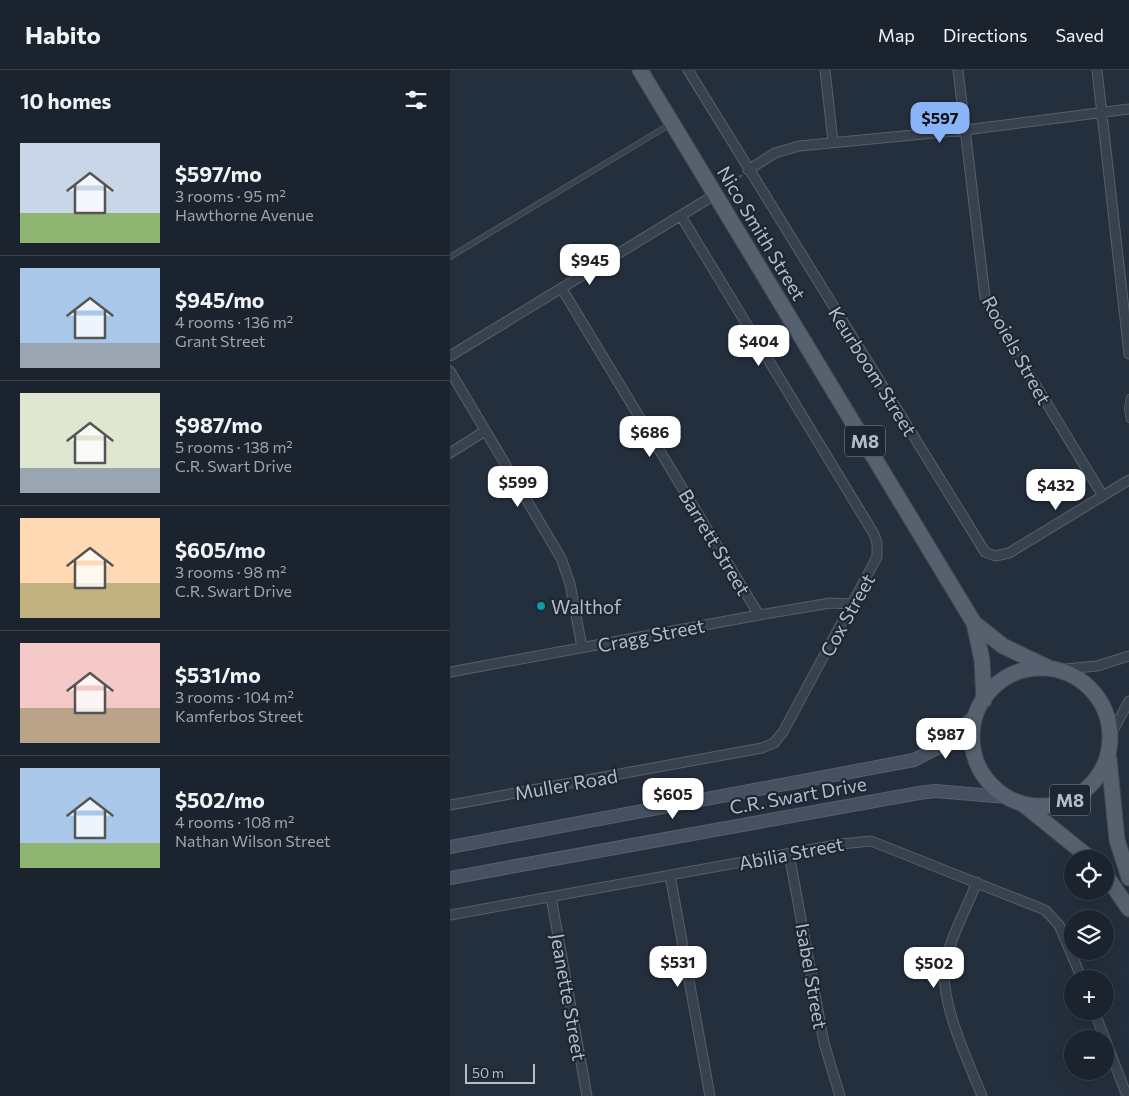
<!DOCTYPE html>
<meta charset="utf-8">
<style>
:root{--surface:#1b232e;--page:#282f3a;--text:#f1f3f6;--muted:#a0a4aa;--line:#39404a;--accent:#8ab4f8}
body{margin:0;font-family:Commissioner,sans-serif;background:var(--page);color:var(--text);height:100vh;display:flex;flex-direction:column;font-size:19px;white-space:nowrap}
*{box-sizing:border-box;margin:0}
p{font-size:16px;color:var(--muted)}
.icon{flex:none;width:28px;height:28px;fill:none;stroke:currentColor;stroke-width:2;stroke-linecap:round;stroke-linejoin:round}
.map{position:relative;flex:1;overflow:hidden}
.drawer{display:flex;flex-direction:column;background:var(--surface);width:450px}
.drawer>*{flex:none}
.fabs{position:absolute;left:614px;top:780px;display:grid;gap:10px}
.fabs a{display:grid;place-items:center;width:50px;height:50px;border-radius:50%;background:var(--surface);box-shadow:0 5px 20px #0002,0 0 0 1px var(--line);font-size:25px}
.scale{position:absolute;left:15px;bottom:12px;width:70px;box-sizing:border-box;padding-left:5px;border:2px solid #b4bcc9;border-top:0;font-size:14px;line-height:18px;white-space:nowrap;color:#b4bcc9;-webkit-text-stroke:4px #1d2633;paint-order:stroke}
.price{position:absolute;translate:-50% -42px;padding:0 11px;border-radius:10px;background:#fff;color:#222;font-size:16px;line-height:32px;filter:drop-shadow(0 1px 2px #0008)}
.price::after{content:'';position:absolute;left:50%;top:30px;width:15px;height:11px;margin-left:-8px;background:inherit;clip-path:polygon(0 0,100% 0,50% 100%)}
.price.current{background:var(--accent);color:#111}
ul{padding:0;list-style:none}
li{display:flex;align-items:center;gap:15px;height:125px;padding:0 20px}
li+li{border-top:1px solid var(--line)}
li span{display:grid;place-items:center;flex:none;width:140px;height:100px;border-radius:0px;color:#555}
li>.icon{margin-inline-start:auto}
span .icon{width:60px;height:60px;fill:#fffc;stroke-width:1}
li b{font-size:21px}
h2{display:flex;justify-content:space-between;align-items:center;height:60px;padding:0 20px;font-size:21px}
header{display:flex;align-items:center;gap:30px;box-sizing:border-box;height:70px;padding:0 25px;background:var(--surface);border-bottom:1px solid var(--line)}
header strong{font-size:24px}
nav{display:flex;gap:28px;margin-inline-start:auto;font-size:18px}
main{display:flex;flex:1;min-height:0}
.map>svg:first-child{display:block}
.lines{fill:none;stroke-linecap:round;stroke-linejoin:round}
.service-casing{stroke:#565f6c;stroke-width:6}
.minor-casing{stroke:#565f6c;stroke-width:11}
.secondary-casing{stroke:#565f6c;stroke-width:14}
.primary-casing{stroke:#414a57;stroke-width:17}
.path{stroke:#44595c;stroke-width:2;stroke-dasharray:4 4;stroke-linecap:butt}
.service{stroke:#38414e;stroke-width:4.5}
.minor{stroke:#38414e;stroke-width:9}
.secondary{stroke:#465061;stroke-width:12}
.primary{stroke:#56606e;stroke-width:15}
.culture-dot{fill:#0f9aa8;stroke:#1d2633;stroke-width:2}
.labels{text-anchor:middle;dominant-baseline:central;stroke-width:4.5;stroke-linejoin:round;paint-order:stroke}
.shield{fill:#1d2633;stroke:#878f9c;stroke-width:1}
.shield-label{font-size:18px;font-weight:bold;fill:#b4bcc9}
.street-label{font-size:19px;fill:#b4bcc9;stroke:#1d2633}
.poi-label{font-size:19px;fill:#b4bcc9;stroke:#1d2633;text-anchor:start}
</style>
<header>
<strong>Habito</strong>
<nav><a>Map</a><a>Directions</a><a>Saved</a></nav>
</header>
<main>
<section class="drawer">
<h2>10 homes<svg class="icon" aria-label="filters" viewBox="0 0 24 24"><path d="M4 7h16M4 17h16"/><circle cx="9" cy="7" r="2"/><circle cx="15" cy="17" r="2"/></svg></h2>
<ul>
<li><span style="background:linear-gradient(#c9d6e8 70%,#8fb573 0)"><svg class="icon" aria-label="home" viewBox="0 0 24 24"><path d="M3 11l9-7 9 7M6 9v11h12V9"/></svg></span><div><b>$597/mo</b><p>3 rooms · 95 m²</p><p>Hawthorne Avenue</p></div></li>
<li><span style="background:linear-gradient(#a9c7e8 75%,#9aa5b1 0)"><svg class="icon" aria-label="home" viewBox="0 0 24 24"><path d="M3 11l9-7 9 7M6 9v11h12V9"/></svg></span><div><b>$945/mo</b><p>4 rooms · 136 m²</p><p>Grant Street</p></div></li>
<li><span style="background:linear-gradient(#dfe7d0 75%,#9aa5b1 0)"><svg class="icon" aria-label="home" viewBox="0 0 24 24"><path d="M3 11l9-7 9 7M6 9v11h12V9"/></svg></span><div><b>$987/mo</b><p>5 rooms · 138 m²</p><p>C.R. Swart Drive</p></div></li>
<li><span style="background:linear-gradient(#ffd9b3 65%,#c2b280 0)"><svg class="icon" aria-label="home" viewBox="0 0 24 24"><path d="M3 11l9-7 9 7M6 9v11h12V9"/></svg></span><div><b>$605/mo</b><p>3 rooms · 98 m²</p><p>C.R. Swart Drive</p></div></li>
<li><span style="background:linear-gradient(#f6c9c9 65%,#b9a48a 0)"><svg class="icon" aria-label="home" viewBox="0 0 24 24"><path d="M3 11l9-7 9 7M6 9v11h12V9"/></svg></span><div><b>$531/mo</b><p>3 rooms · 104 m²</p><p>Kamferbos Street</p></div></li>
<li><span style="background:linear-gradient(#a9c7e8 75%,#8fb573 0)"><svg class="icon" aria-label="home" viewBox="0 0 24 24"><path d="M3 11l9-7 9 7M6 9v11h12V9"/></svg></span><div><b>$502/mo</b><p>4 rooms · 108 m²</p><p>Nathan Wilson Street</p></div></li>
</ul>
</section>
<div class="map">
<svg width="679" height="1026" viewBox="0 0 679 1026">
<rect width="100%" height="100%" fill="#242f3e"/>
<g class="lines">
<defs>
<path id="service" d="M0,187L219,55
M679,327L677,338L679,350"/>
<path id="minor" d="M238,0L535,482L545,486L559,483L679,410
M375,0L383,72
M508,0L535,227L559,271L653,426
M647,0L679,284
M298,100L325,83L349,76L515,60L679,39
M112,219L309,545
M0,286L266,124
M0,301L111,488L120,514L132,577
M0,383L35,361
M605,600L647,596L679,586
M0,602L309,545L380,533L402,534
M660,666L679,631
M0,735L312,678L324,673L333,662L427,487V473L424,464L231,146
M339,784L374,973L390,1026
M220,805L260,1026
M527,812C518,835 499,870 495,894C489,931 518,991 532,1026
M101,827L137,1026
M0,845L391,774L421,771L595,840L609,855L632,909
M644,941L655,969
M655,969L677,1026"/>
<path id="secondary" d="M0,777L464,690L493,675L527,644
M0,808L469,723L485,721L557,727"/>
<path id="primary" d="M190,0L524,553L532,590L534,630
M524,553L553,576L597,597
M522 667a69 69 0 1 1 138 0a69 69 0 1 1-138 0Z
M659,689L667,770L679,808
M574,735L641,789
M655,804L679,839"/>
</defs>
<use href="#service" class="service-casing"/>
<use href="#minor" class="minor-casing"/>
<use href="#secondary" class="secondary-casing"/>
<use href="#primary" class="primary-casing"/>
<path class="path" d="M276,117L292,105"/>
<use href="#service" class="service"/>
<use href="#minor" class="minor"/>
<use href="#secondary" class="secondary"/>
<use href="#primary" class="primary"/>
</g>
<circle class="culture-dot" cx="91" cy="536" r="5"/>
<g class="labels">
<g class="shield">
<rect x="395" y="355.5" width="40" height="31" rx="4"/>
<rect x="600" y="714.5" width="40" height="31" rx="4"/>
</g>
<g class="shield-label">
<text x="415" y="371">M8</text>
<text x="620" y="730">M8</text>
</g>
<g class="street-label">
<text transform="translate(312 163) rotate(59)">Nico Smith Street</text>
<text transform="translate(567 280) rotate(61)">Rooiels Street</text>
<text transform="translate(423 301) rotate(58)">Keurboom Street</text>
<text transform="translate(265 472) rotate(59)">Barrett Street</text>
<text transform="translate(397 545) rotate(-61)">Cox Street</text>
<text transform="translate(201 565) rotate(-11)">Cragg Street</text>
<text transform="translate(116 714) rotate(-10)">Muller Road</text>
<text transform="translate(348 725) rotate(-10)">C.R. Swart Drive</text>
<text transform="translate(341 783) rotate(-11)">Abilia Street</text>
<text transform="translate(362 906) rotate(80)">Isabel Street</text>
<text transform="translate(119 927) rotate(80)">Jeanette Street</text>
</g>
<g class="poi-label">
<text x="101" y="536">Walthof</text>
</g>
</g>
</svg>
<div class="fabs">
<a><svg class="icon" aria-label="locate" viewBox="0 0 24 24"><circle cx="12" cy="12" r="6"/><path d="M12 2v4M12 18v4M2 12h4M18 12h4"/></svg></a>
<a><svg class="icon" aria-label="layers" viewBox="0 0 24 24"><path d="M12 4l9 5-9 5-9-5zM3 14l9 5 9-5"/></svg></a>
<a>+</a>
<a>−</a>
</div>
<div class="scale">50 m</div>
<b class="price current" style="left:490px;top:74px">$597</b>
<b class="price" style="left:140px;top:216px">$945</b>
<b class="price" style="left:309px;top:297px">$404</b>
<b class="price" style="left:200px;top:388px">$686</b>
<b class="price" style="left:68px;top:438px">$599</b>
<b class="price" style="left:606px;top:441px">$432</b>
<b class="price" style="left:496px;top:690px">$987</b>
<b class="price" style="left:223px;top:750px">$605</b>
<b class="price" style="left:228px;top:918px">$531</b>
<b class="price" style="left:484px;top:919px">$502</b>
</div>
</main>
